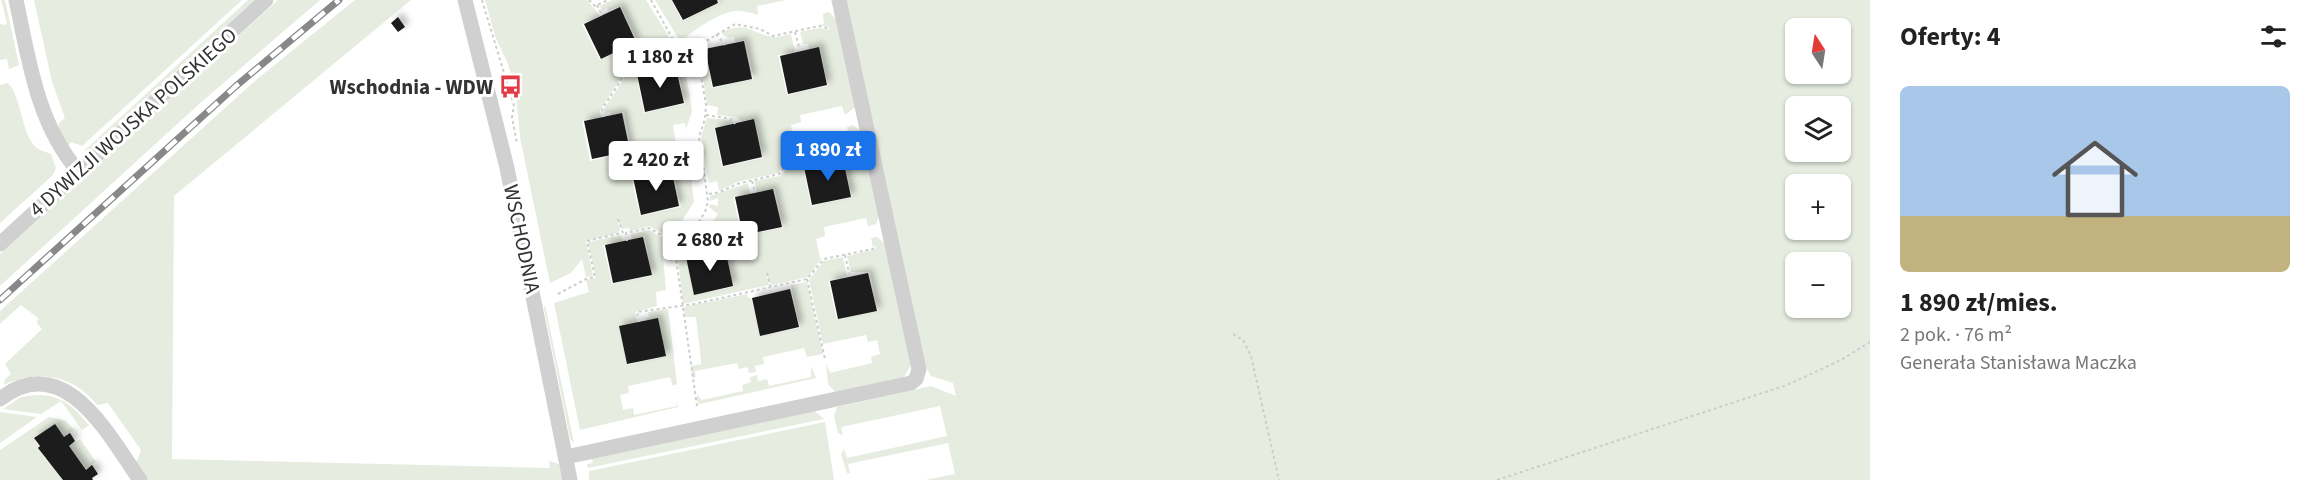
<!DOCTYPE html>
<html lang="pl">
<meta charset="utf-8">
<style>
:root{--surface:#fff;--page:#f2f2f2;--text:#222;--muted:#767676;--line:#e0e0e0;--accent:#1a73e8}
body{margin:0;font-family:"Source Sans 3",sans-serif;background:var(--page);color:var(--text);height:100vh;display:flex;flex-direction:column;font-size:22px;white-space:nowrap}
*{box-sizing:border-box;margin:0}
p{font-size:20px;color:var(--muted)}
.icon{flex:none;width:33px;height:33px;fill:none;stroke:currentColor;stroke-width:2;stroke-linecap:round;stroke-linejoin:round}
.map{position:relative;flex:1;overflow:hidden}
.drawer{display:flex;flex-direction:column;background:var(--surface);width:450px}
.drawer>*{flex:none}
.needle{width:39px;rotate:348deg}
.controls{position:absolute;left:1785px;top:18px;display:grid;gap:12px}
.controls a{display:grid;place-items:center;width:66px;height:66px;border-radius:9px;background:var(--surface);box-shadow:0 2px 4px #0004;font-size:30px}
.price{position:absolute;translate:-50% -51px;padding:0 14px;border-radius:6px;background:#fff;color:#222;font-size:20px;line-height:39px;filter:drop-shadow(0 2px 3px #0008)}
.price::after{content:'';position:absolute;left:50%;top:36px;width:18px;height:14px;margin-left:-9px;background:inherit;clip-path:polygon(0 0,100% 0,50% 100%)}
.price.on{background:var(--accent);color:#fff}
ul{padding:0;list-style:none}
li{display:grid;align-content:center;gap:12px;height:318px;padding:0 30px}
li+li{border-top:2px solid var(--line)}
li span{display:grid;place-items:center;height:186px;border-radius:9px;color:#555}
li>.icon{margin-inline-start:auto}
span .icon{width:108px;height:108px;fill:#fffc;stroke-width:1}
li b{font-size:26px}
h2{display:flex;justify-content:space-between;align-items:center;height:72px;padding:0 30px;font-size:26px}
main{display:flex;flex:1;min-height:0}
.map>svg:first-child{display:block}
.green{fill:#e6ecdf;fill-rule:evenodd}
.building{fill:#1a1a1a;filter:url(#shadow)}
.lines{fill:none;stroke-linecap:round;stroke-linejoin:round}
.path{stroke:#cdcdcd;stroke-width:2;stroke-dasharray:3 3;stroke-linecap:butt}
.minor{stroke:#d0d0d0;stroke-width:15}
.rail-casing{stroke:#888;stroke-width:7}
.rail{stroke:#fff;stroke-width:4.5;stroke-dasharray:14;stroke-linecap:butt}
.labels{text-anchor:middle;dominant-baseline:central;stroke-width:6;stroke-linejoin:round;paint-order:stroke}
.poi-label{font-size:21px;font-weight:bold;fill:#333;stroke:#fff;text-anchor:end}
.street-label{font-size:21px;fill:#333;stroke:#fff}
</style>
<main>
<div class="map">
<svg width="1870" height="480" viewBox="0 0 1870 480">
<defs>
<filter id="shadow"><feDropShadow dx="4.5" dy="-4.5" stdDeviation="3" flood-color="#0004"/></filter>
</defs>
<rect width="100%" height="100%" fill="#fff"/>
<path class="green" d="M1,0H5L19,65L9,69L7,59L0,60V24L6,25L7,23Z
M34,0H242L82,146L71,142L68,146L58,129L59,123L65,118L52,82Z
M248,0H255L93,149L84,151Z
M278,0H320L198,105L0,286V254Z
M355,0H411L174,196L172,459L550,468L549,461L559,464L563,480H148L136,463L141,450L108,403L97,405C73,375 38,369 4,385L5,379L11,374L5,364L42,329L37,323L38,318L21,305L0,324V311L256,80Z
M485,0H587L600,16L582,24L600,60L638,42L621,6L608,11L607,8L602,11L600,6L612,0H646L679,53L630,64L600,110L601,117L582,121L590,161L632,152L624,112L611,115L610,112L605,113L604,109L632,67L653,62L654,69L636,73L644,113L685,104L677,65L664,67L663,64L658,65L657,61L683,56L692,111L686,129L685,123L673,125L678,158L648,163L650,172L631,177L640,216L681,207L673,168L660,170L653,165L689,160L694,202L671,238L649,226L630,231L629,228L622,229L617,220L620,230L618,233L586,241L593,276L586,277L582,259L571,273L550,283L520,137L515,86L508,64L495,36Z
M655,0H672L682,21L720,3L719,0H786L757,6L758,15C751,13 742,10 734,11C722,12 685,33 682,44Z
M846,0H1870V480H925L955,474L948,443L848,464L850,473H847L841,454L844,449L847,458L947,436L940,406L841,427L843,436L838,433L834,416L837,407L931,386L956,396L953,383L931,376L926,367ZM1796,28H1840V74H1796ZM1796,106H1840V152H1796ZM1796,184H1840V230H1796ZM1796,262H1840V308H1796Z
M829,12L836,19L855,107L845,115L842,106L800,115L801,122L791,125L794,139L804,137L806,145H801L778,173L737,182L719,191L717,181L709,183L701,137L707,118L732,120L733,123L714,128L722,167L763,158L755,119L742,121L736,117L717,115L718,107L707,105L698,47L704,46L712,88L754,79L745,40L735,42L734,37L728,38L721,33C745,20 750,32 772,37C777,38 785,35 791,34L795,52L778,55L787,95L828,86L820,47L809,49L808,44H803L800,32L819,28L829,30V27L818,25L824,24L823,14Z
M8,83C22,97 21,136 37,148C41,151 47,152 51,154L56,168L53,175L0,223V85Z
M853,125L861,131L879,216L876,224L868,226L866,218L824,227L825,236L816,239L820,258H822L808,277L771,285L766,273L769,285L683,304L678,257L692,235L703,253L686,256L694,295L733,287L725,248L713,250L712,247L707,248L696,229L698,226L707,231L718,214L709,207V204L718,206V198L710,201V196L748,183L750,194L733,197L742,236L783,228L775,189L757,192L754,181L780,176L803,149L818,145L822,163L803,167L811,206L852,197L844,158L826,162L822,144L853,138L852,135H849L847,127Z
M649,230L669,241L663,257L666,290L656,292L657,306L635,312L637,322L619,326L627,365L666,356L658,318L647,320L646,318L649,317L648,312L668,309L677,384L673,386L670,377L628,386L629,393L620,395L623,410L633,408L634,415L677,406L676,398L678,407L580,430L554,303L589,292L586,280L596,278L588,242L621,235L623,241L603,245L612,284L652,276L645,236L632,239L631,234Z
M877,237L885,244L911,365L904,377L835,392L828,384L826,363L830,373L872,363L871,357L880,354L877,340L868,342L866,335L823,344L809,280L824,261L843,257L847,276L828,281L837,319L878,311L870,272H851L847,256L876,249V246L873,247L871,238Z
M807,282L823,354L807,357L804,348L763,357L764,364L755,366L756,372L749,373L748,367L739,369L737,363L695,371L696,377L692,378L691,366L701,364V360L696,317H685L684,307L747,294L748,298H751L760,336L800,328L791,285Z
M545,305L574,443L570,438L544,309Z
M811,366L816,378L700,404L697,401V395L702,400L743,391L742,385L751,382L750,377L757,375L758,381L767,379L769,386L811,377Z
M36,395C61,394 74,407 89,425L82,430L61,401L41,414L3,409L21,397Z
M815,411L824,419L588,468L587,464L593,463L592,459Z
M0,412L37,417L0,443Z
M49,417L66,421L74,430L64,437L55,424L34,438L45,459L48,458L63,480H0V450Z
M825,422L834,480H589V471Z
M80,439L96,462L86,469L69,446Z"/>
<path class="building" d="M672,0H717L718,3L683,20Z
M620,7L636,42L601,59L584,24Z
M398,17L405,27L398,32L391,23Z
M744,41L752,79L713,87L705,49Z
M819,47L827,85L788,94L780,56Z
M675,65L684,103L645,112L637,74Z
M622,113L630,151L592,159L584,121Z
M754,119L762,157L723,166L715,128Z
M843,159L851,197L812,205L804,167Z
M671,168L679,206L641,215L633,177Z
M773,189L782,227L743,235L735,197Z
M643,237L652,275L613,283L605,245Z
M725,248L733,286L694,295L686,257Z
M868,273L877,311L838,319L830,281Z
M790,289L799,327L760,336L752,298Z
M658,318L666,356L627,364L619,326Z
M55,424L64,437L70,433L75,441L69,446L86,470L92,465L98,474L92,478L93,480H63L38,448L40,446L34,438Z"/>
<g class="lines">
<path class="path" d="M482,0L514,106L512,117L517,144
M589,0L595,6L608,0
M651,0L681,54L689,53
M597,5L602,15
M795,32L800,51
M716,34L725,45
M654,60L656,69
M706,115L732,119L735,124
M604,117L602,109L631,65L681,54
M820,143L824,163
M652,172L651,164L695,157
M752,181L755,193
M709,194L720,192L737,184L779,174L802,147L853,136
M618,219L623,233
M694,229L707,252
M627,241L626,233L649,228L675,243
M845,255L850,277
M767,273L772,293
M807,279L825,359
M558,294L586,279L595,277L587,241L622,233
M639,322L637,312L694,304L807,279L824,259L877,248
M1233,334L1243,340L1251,356L1279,480
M697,406L676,258L705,212L708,201L699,137L705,119L706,105L696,47L735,24L760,29L773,36L819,26L830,29
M1497,480L1787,385L1841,360L1870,342"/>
<path class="minor" d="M16,0C29,60 37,124 79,172
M465,0L507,168L570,480
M0,244L266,0
M0,399C65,349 109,436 140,480
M566,457L911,383L916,379L919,369L839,0"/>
<defs>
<path id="rail" d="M0,300L236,86L339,0"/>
</defs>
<use href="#rail" class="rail-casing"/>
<use href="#rail" class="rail"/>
</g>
<defs>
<symbol id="bus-bare" viewBox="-9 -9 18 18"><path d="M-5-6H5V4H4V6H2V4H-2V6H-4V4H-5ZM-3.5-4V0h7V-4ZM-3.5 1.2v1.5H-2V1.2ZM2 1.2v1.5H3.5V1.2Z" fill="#e63946" stroke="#fff" stroke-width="2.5" paint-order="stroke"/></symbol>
</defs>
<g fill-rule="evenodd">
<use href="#bus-bare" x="494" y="70" width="33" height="33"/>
</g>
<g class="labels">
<g class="poi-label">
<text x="493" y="87">Wschodnia - WDW</text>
</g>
<g class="street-label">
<text transform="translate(133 122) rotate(-42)">4 DYWIZJI WOJSKA POLSKIEGO</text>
<text transform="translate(522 239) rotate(78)">WSCHODNIA</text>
</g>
</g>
</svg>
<div class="controls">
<a><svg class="needle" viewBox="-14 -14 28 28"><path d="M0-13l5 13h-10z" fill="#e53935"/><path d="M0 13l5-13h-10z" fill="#767676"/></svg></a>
<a><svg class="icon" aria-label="layers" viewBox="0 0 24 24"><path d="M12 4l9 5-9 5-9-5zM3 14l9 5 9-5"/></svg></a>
<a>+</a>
<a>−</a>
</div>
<b class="price" style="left:660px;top:89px">1 180 zł</b>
<b class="price on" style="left:828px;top:182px">1 890 zł</b>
<b class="price" style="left:656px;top:192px">2 420 zł</b>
<b class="price" style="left:710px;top:272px">2 680 zł</b>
</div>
<section class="drawer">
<h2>Oferty: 4<svg class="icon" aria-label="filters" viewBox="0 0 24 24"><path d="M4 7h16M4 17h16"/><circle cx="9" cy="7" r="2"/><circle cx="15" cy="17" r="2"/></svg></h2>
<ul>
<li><span style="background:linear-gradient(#a9c7e8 70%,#c2b280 0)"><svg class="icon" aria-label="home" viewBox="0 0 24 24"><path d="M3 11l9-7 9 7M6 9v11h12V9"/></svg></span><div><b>1 890 zł/mies.</b><p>2 pok. · 76 m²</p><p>Generała Stanisława Maczka</p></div></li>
</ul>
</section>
</main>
